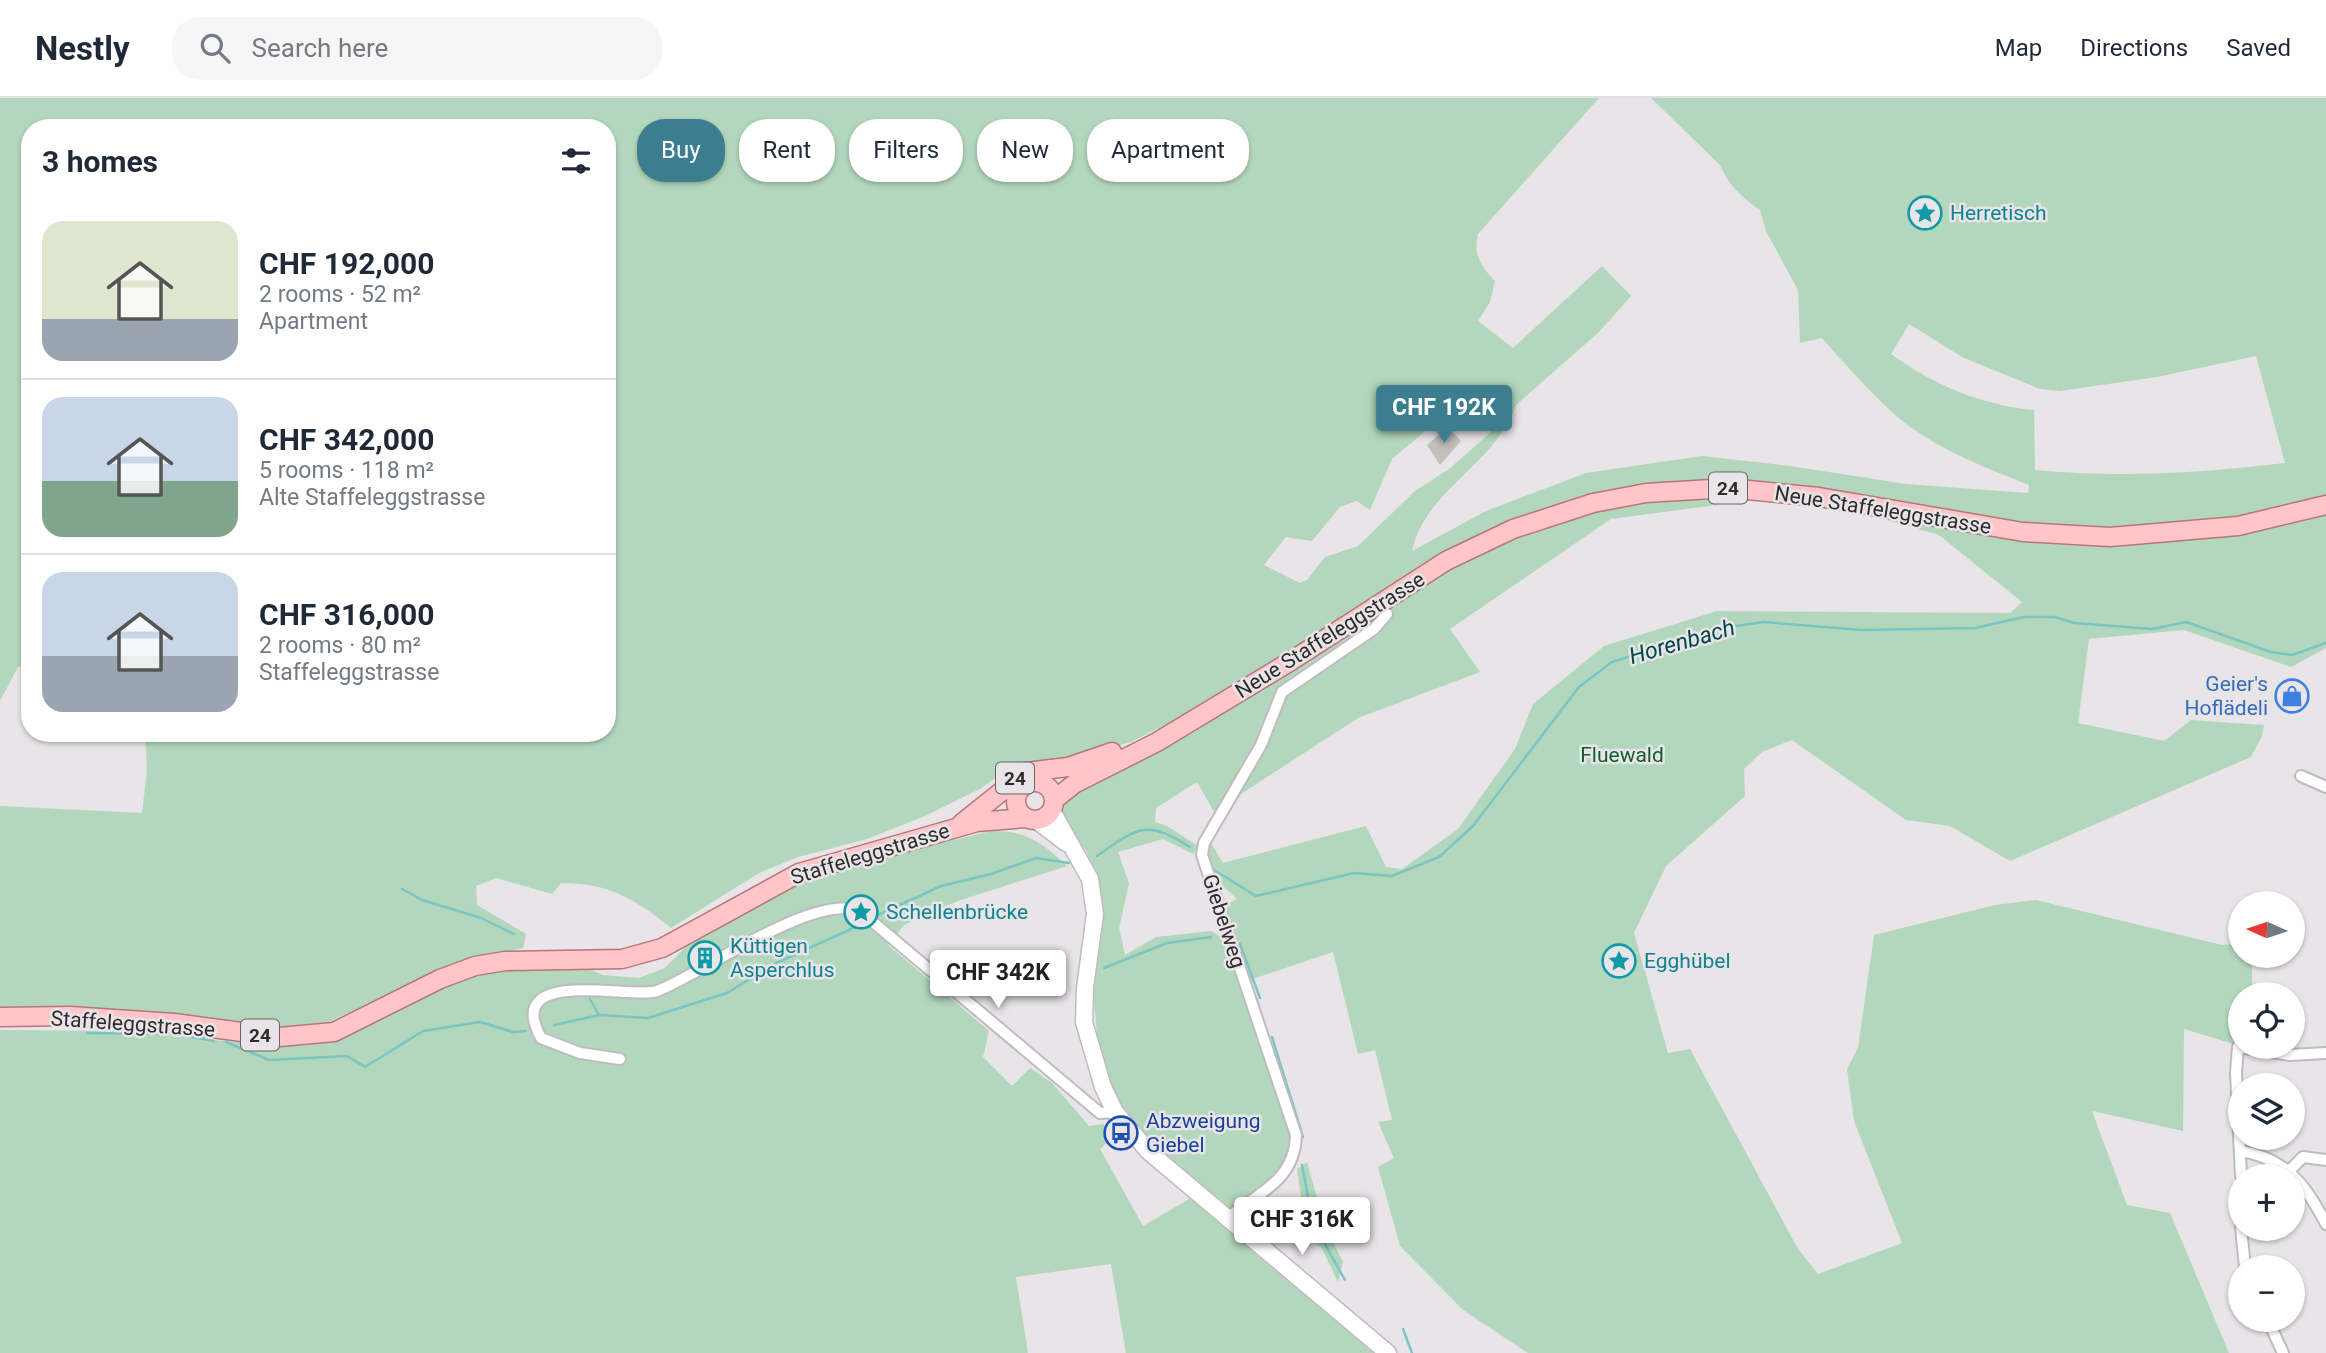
<!DOCTYPE html>
<meta charset="utf-8">
<style>
:root{--surface:#fff;--page:#f6f6f7;--text:#1f2937;--muted:#747a83;--line:#e0e1e3;--accent:#3c7d8f}
body{margin:0;font-family:Roboto,sans-serif;background:var(--page);color:var(--text);height:100vh;display:flex;flex-direction:column;font-size:26px;white-space:nowrap}
*{box-sizing:border-box;margin:0}
p{font-size:23px;color:var(--muted)}
.icon{flex:none;width:38px;height:38px;fill:none;stroke:currentColor;stroke-width:2;stroke-linecap:round;stroke-linejoin:round}
.map{position:relative;flex:1;overflow:hidden}
.details{position:absolute;left:21px;top:21px;width:595px;height:623px;display:flex;flex-direction:column;background:var(--surface);border-radius:28px;box-shadow:0 2px 5px #0004}
.details>*{flex:none}
.banner{position:absolute;left:637px;top:21px;width:665px;height:63px;display:flex;gap:14px}
.needle{width:46px;rotate:273deg}
.tools{position:absolute;left:2228px;top:793px;display:grid;gap:14px}
.tools a{display:grid;place-items:center;width:77px;height:77px;border-radius:50%;background:var(--surface);box-shadow:0 2px 5px #0004;font-size:35px}
.price{position:absolute;translate:-50% -60px;padding:0 16px;border-radius:7px;background:#fff;color:#222;font-size:23px;line-height:46px;filter:drop-shadow(0 2px 4px #0008)}
.price::after{content:'';position:absolute;left:50%;top:42px;width:21px;height:16px;margin-left:-10px;background:inherit;clip-path:polygon(0 0,100% 0,50% 100%)}
.price.active{background:var(--accent);color:#fff}
ul{padding:0;list-style:none}
li{display:flex;align-items:center;gap:21px;height:175px;padding:0 21px}
li+li{border-top:2px solid var(--line)}
li span{display:grid;place-items:center;flex:none;width:196px;height:140px;border-radius:21px;color:#555}
li>.icon{margin-inline-start:auto}
span .icon{width:84px;height:84px;fill:#fffc;stroke-width:1}
li b{font-size:30px}
h2{display:flex;justify-content:space-between;align-items:center;height:84px;padding:0 21px;font-size:30px}
.chip{padding:0 24px;border-radius:28px;background:var(--surface);box-shadow:0 2px 5px #0004;font-size:24px;line-height:63px}
.chip.active{background:var(--accent);color:#fff}
header{display:flex;align-items:center;gap:42px;box-sizing:border-box;height:98px;padding:0 35px;background:var(--surface);border-bottom:2px solid var(--line)}
header strong{font-size:33px}
nav{display:flex;gap:38px;margin-inline-start:auto;font-size:24px}
.search{width:490px;height:63px;background:var(--page);display:flex;align-items:center;gap:18px;box-sizing:border-box;padding:0 24px;border-radius:28px;color:var(--muted);font-size:26px}
.map>svg:first-child{display:block}
.green{fill:#b3d7bc;fill-rule:evenodd}
.lines{fill:none;stroke-linecap:round;stroke-linejoin:round}
.stream{stroke:#7bc5c5;stroke-width:2.5}
.building{fill:#c4c0bc}
.street-casing{stroke:#bfbbc0;stroke-width:14}
.secondary-casing{stroke:#bfbbc0;stroke-width:19}
.primary-casing{stroke:#b6767b;stroke-width:21}
.street{stroke:#fff;stroke-width:10}
.secondary{stroke:#fff;stroke-width:16}
.primary{stroke:#ffc5c8;stroke-width:18}
.labels{text-anchor:middle;dominant-baseline:central;stroke-width:5;stroke-linejoin:round;paint-order:stroke}
.shield{fill:#e8e4e8;stroke:#666466;stroke-width:2}
.shield-label{font-size:19px;font-weight:bold;fill:#2e2d2e}
.culture-label{font-size:21px;fill:#0d838f;stroke:#e8e4e8;text-anchor:start}
.street-label{font-size:21px;fill:#2e2d2e;stroke:#e8e4e8}
.shop-label{font-size:21px;fill:#366cbe;stroke:#e8e4e8;text-anchor:end}
.park-label{font-size:21px;fill:#105e30;stroke:#e8e4e8}
.transit-label{font-size:21px;fill:#164399;stroke:#e8e4e8;text-anchor:start}
.water-label{font-size:23px;font-style:italic;fill:#004849;stroke:#e8e4e8}
</style>
<header>
<strong>Nestly</strong>
<div class="search"><svg class="icon" aria-label="search" viewBox="0 0 24 24"><circle cx="10" cy="10" r="6"/><path d="M15 15l6 6"/></svg>Search here</div>
<nav><a>Map</a><a>Directions</a><a>Saved</a></nav>
</header>
<div class="map">
<svg width="2326" height="1255" viewBox="0 0 2326 1255">
<rect width="100%" height="100%" fill="#e8e4e8"/>
<path class="green" d="M0,0H1599L1478,136C1473,157 1481,168 1495,183L1490,204L1478,223L1513,250L1602,168L1631,198L1599,234L1516,307C1497,365 1424,393 1412,453L1486,413L1586,375L1702,358L1790,368L1906,386L2028,395L2029,387C1982,368 1930,349 1892,314C1867,291 1844,265 1822,240L1800,245L1798,192L1766,133L1760,112C1745,102 1726,85 1721,68L1651,0H2326V550L2291,569L2184,532L2089,541L2078,625L2164,643L2191,622L2264,627L2262,638L2251,659L2010,763L1950,728L1906,722L1792,642L1762,654L1744,671L1745,698L1666,768L1634,835L1668,955L1690,951L1798,1151L1818,1176L1902,1145L1854,1023L1847,971L1858,950L1874,837L1995,807L2036,802L2222,847L2240,845V858H2252V896H2240V948L2184,931L2183,1033L2092,1013L2127,1107L2170,1115L2229,1255H1528L1463,1212L1400,1148L1378,1069L1394,1060L1378,1024L1392,1022L1375,952L1358,956L1333,854L1244,884L1296,1037L1285,1076L1227,1120L1382,1255H1126L1111,1166L1016,1179L1028,1255H0V932L126,933L263,947L298,946L338,939L455,882L496,871L579,867L603,877L639,880L665,870L694,840L791,787L850,767L991,733C1025,732 1043,745 1067,768L958,803L904,827L888,847L989,933L983,959L1012,988L1030,970L1052,985L1089,1028L1103,1026L1116,1036L1100,1051L1143,1128L1189,1101L1114,997L1098,947L1092,881L1100,788L1087,754L1062,723L1061,699L1239,589L1131,644L1082,658L1016,665L980,691L925,718L867,741L798,759L759,775L671,830C635,801 609,785 561,785L552,796L496,780L476,788L477,807L526,836L523,850L465,863L328,924C273,935 218,925 162,920C108,915 54,911 0,910V708L142,715L147,673L145,635H607V30H30V568L18,569L0,603ZM1909,226L1962,259L2040,291L2060,293L2157,279L2256,258L2285,365C2201,375 2120,380 2035,372L2034,312C1981,307 1934,287 1891,256ZM1445,311L1472,313L1491,334L1449,371L1415,393L1358,448L1325,459L1307,482L1300,485L1264,467L1286,439L1312,443L1340,409L1357,403L1370,412L1392,361L1422,336ZM1718,398L1743,399L1865,416L1939,437L2022,504L2010,515L1717,513L1604,548L1533,606L1515,651L1458,731L1402,771L1386,769L1366,728L1223,765L1211,745L1201,768L1237,801L1225,808L1223,840L1211,833L1156,839L1125,857L1119,830L1129,785L1118,754L1163,741L1193,756L1198,748L1167,728L1155,724L1156,710L1197,684L1221,726L1241,696L1358,620L1480,574L1450,531L1611,421L1716,407Z
M1307,1064L1325,1128L1343,1164L1338,1184L1321,1149L1307,1141L1297,1071Z"/>
<g class="lines">
<path class="stream" d="M1097,758C1138,729 1146,721 1190,749
M1214,772L1256,798L1354,775L1392,778L1439,759L1473,728L1579,589L1612,564L1715,531L1764,524L1862,532L1975,530L2024,519H2055L2074,525L2152,531L2186,524L2271,554L2292,557L2326,545
M402,791L422,802L481,820L514,836
M878,817L941,788L991,776L1036,760L1069,765
M1240,846L1260,900
M1104,870L1167,845L1211,839
M590,901L599,917
M554,927L599,917L648,920L727,895L774,866L860,827
M87,935L175,936L214,943
M1272,939L1303,1039
M226,944L269,962L347,958L365,969L423,933L480,924L513,934L526,933
M1302,1067L1313,1125L1345,1182
M1403,1231L1412,1255"/>
</g>
<path class="building" d="M1448,329L1461,343L1440,367L1427,347Z"/>
<g class="lines">
<defs>
<path id="street" d="M2301,678L2326,689
M620,961L580,955L541,940C501,867 633,902 657,893C702,876 817,792 861,814L1100,1015L1115,1014
M2240,1053C2286,1060 2306,1087 2326,1126
M2290,1072L2303,1059L2326,1062
M2241,1078L2236,975L2238,949L2290,957L2326,955
M1227,1120C1259,1095 1295,1082 1296,1037L1202,757L1204,745L1261,647L1282,594L1374,531L1387,516
M2241,1130L2245,1169
M2268,1222L2283,1255"/>
<path id="secondary" d="M1052,713L1090,781L1095,816L1085,890L1084,924L1103,989L1115,1014L1149,1054L1388,1255
M1037,723L1066,745"/>
<path id="primary" d="M1016 703a19 19 0 1 1 38 0a19 19 0 1 1-38 0Z
M1054,702L1074,686L1157,644L1291,563L1446,463L1513,431L1593,405L1646,395L1728,390L1819,399L2023,434L2110,439L2238,428L2326,407
M962,725L1026,674L1068,669L1112,654
M0,919L70,918L174,925L279,939L334,934L440,881L475,868L505,863L622,861L662,850L799,775L977,724L1026,720"/>
</defs>
<use href="#street" class="street-casing"/>
<use href="#secondary" class="secondary-casing"/>
<use href="#primary" class="primary-casing"/>
<use href="#street" class="street"/>
<use href="#secondary" class="secondary"/>
<use href="#primary" class="primary"/>
</g>
<defs>
<symbol id="sight-ring" viewBox="-11 -11 22 22"><circle r="9.5" fill="#e8e4e8" stroke="#0f9aa8" stroke-width="1.5"/><path d="M0-6L1.8-2.2L6-1.7L2.9 1.2L3.7 5.4L0 3.3L-3.7 5.4L-2.9 1.2L-6-1.7L-1.8-2.2Z" fill="#0f9aa8"/></symbol>
<symbol id="shop-ring" viewBox="-11 -11 22 22"><circle r="9.5" fill="#e8e4e8" stroke="#3f7fe0" stroke-width="1.5"/><path d="M-5-2.5h2.3a2.7 3.5 0 0 1 5.4 0H5L5.5 6h-11ZM-1.5-2.5h3a1.5 2.3 0 0 0-3 0Z" fill="#3f7fe0"/></symbol>
<symbol id="building-ring" viewBox="-11 -11 22 22"><circle r="9.5" fill="#e8e4e8" stroke="#0f9aa8" stroke-width="1.5"/><path d="M-4-6H4V6H1V3H-1V6H-4ZM-2.5-4.3h1.7v1.8h-1.7ZM.8-4.3h1.7v1.8H.8ZM-2.5-1h1.7V.8h-1.7ZM.8-1h1.7V.8H.8Z" fill="#0f9aa8"/></symbol>
<symbol id="bus-ring" viewBox="-11 -11 22 22"><circle r="9.5" fill="#e8e4e8" stroke="#1a4fb4" stroke-width="1.5"/><path d="M-5-6H5V4H4V6H2V4H-2V6H-4V4H-5ZM-3.5-4V0h7V-4ZM-3.5 1.2v1.5H-2V1.2ZM2 1.2v1.5H3.5V1.2Z" fill="#1a4fb4"/></symbol>
</defs>
<g fill-rule="evenodd">
<use href="#sight-ring" x="1906" y="96" width="38" height="38"/>
<use href="#shop-ring" x="2273" y="579" width="38" height="38"/>
<use href="#sight-ring" x="842" y="795" width="38" height="38"/>
<use href="#building-ring" x="686" y="841" width="38" height="38"/>
<use href="#sight-ring" x="1600" y="844" width="38" height="38"/>
<use href="#bus-ring" x="1102" y="1016" width="38" height="38"/>
</g>
<g class="labels">
<g class="shield">
<rect x="1709" y="374.5" width="38" height="31" rx="5"/>
<rect x="996" y="664.5" width="38" height="31" rx="5"/>
<rect x="241" y="921.5" width="38" height="31" rx="5"/>
</g>
<g class="shield-label">
<text x="1728" y="390">24</text>
<text x="1015" y="680">24</text>
<text x="260" y="937">24</text>
</g>
<g class="culture-label">
<text x="1950" y="115">Herretisch</text>
<text x="886" y="814">Schellenbrücke</text>
<text x="730" y="848">Küttigen<tspan x="730" dy="24">Asperchlus</tspan></text>
<text x="1644" y="863">Egghübel</text>
</g>
<g class="street-label">
<text transform="translate(1883 412) rotate(9)">Neue Staffeleggstrasse</text>
<text transform="translate(1330 537) rotate(-32)">Neue Staffeleggstrasse</text>
<text transform="translate(870 756) rotate(-17)">Staffeleggstrasse</text>
<text transform="translate(1224 823) rotate(72)">Giebelweg</text>
<text transform="translate(133 926) rotate(4)">Staffeleggstrasse</text>
</g>
<g class="shop-label">
<text x="2268" y="586">Geier's<tspan x="2268" dy="24">Hoflädeli</tspan></text>
</g>
<g class="park-label">
<text x="1622" y="657">Fluewald</text>
</g>
<g class="transit-label">
<text x="1146" y="1023">Abzweigung<tspan x="1146" dy="24">Giebel</tspan></text>
</g>
<g class="water-label">
<text transform="translate(1682 544) rotate(-16)">Horenbach</text>
</g>
</g>
</svg>
<div class="tools">
<a><svg class="needle" viewBox="-14 -14 28 28"><path d="M0-13l5 13h-10z" fill="#e53935"/><path d="M0 13l5-13h-10z" fill="#747a83"/></svg></a>
<a><svg class="icon" aria-label="locate" viewBox="0 0 24 24"><circle cx="12" cy="12" r="6"/><path d="M12 2v4M12 18v4M2 12h4M18 12h4"/></svg></a>
<a><svg class="icon" aria-label="layers" viewBox="0 0 24 24"><path d="M12 4l9 5-9 5-9-5zM3 14l9 5 9-5"/></svg></a>
<a>+</a>
<a>−</a>
</div>
<b class="price active" style="left:1444px;top:347px">CHF 192K</b>
<b class="price" style="left:998px;top:912px">CHF 342K</b>
<b class="price" style="left:1302px;top:1159px">CHF 316K</b>
<div class="banner">
<a class="chip active">Buy</a>
<a class="chip">Rent</a>
<a class="chip">Filters</a>
<a class="chip">New</a>
<a class="chip">Apartment</a>
</div>
<section class="details">
<h2>3 homes<svg class="icon" aria-label="filters" viewBox="0 0 24 24"><path d="M4 7h16M4 17h16"/><circle cx="9" cy="7" r="2"/><circle cx="15" cy="17" r="2"/></svg></h2>
<ul>
<li><span style="background:linear-gradient(#dfe7d0 70%,#9aa5b1 0)"><svg class="icon" aria-label="home" viewBox="0 0 24 24"><path d="M3 11l9-7 9 7M6 9v11h12V9"/></svg></span><div><b>CHF 192,000</b><p>2 rooms · 52 m²</p><p>Apartment</p></div></li>
<li><span style="background:linear-gradient(#c9d6e8 60%,#7fa58c 0)"><svg class="icon" aria-label="home" viewBox="0 0 24 24"><path d="M3 11l9-7 9 7M6 9v11h12V9"/></svg></span><div><b>CHF 342,000</b><p>5 rooms · 118 m²</p><p>Alte Staffeleggstrasse</p></div></li>
<li><span style="background:linear-gradient(#c9d6e8 60%,#9aa5b1 0)"><svg class="icon" aria-label="home" viewBox="0 0 24 24"><path d="M3 11l9-7 9 7M6 9v11h12V9"/></svg></span><div><b>CHF 316,000</b><p>2 rooms · 80 m²</p><p>Staffeleggstrasse</p></div></li>
</ul>
</section>
</div>
